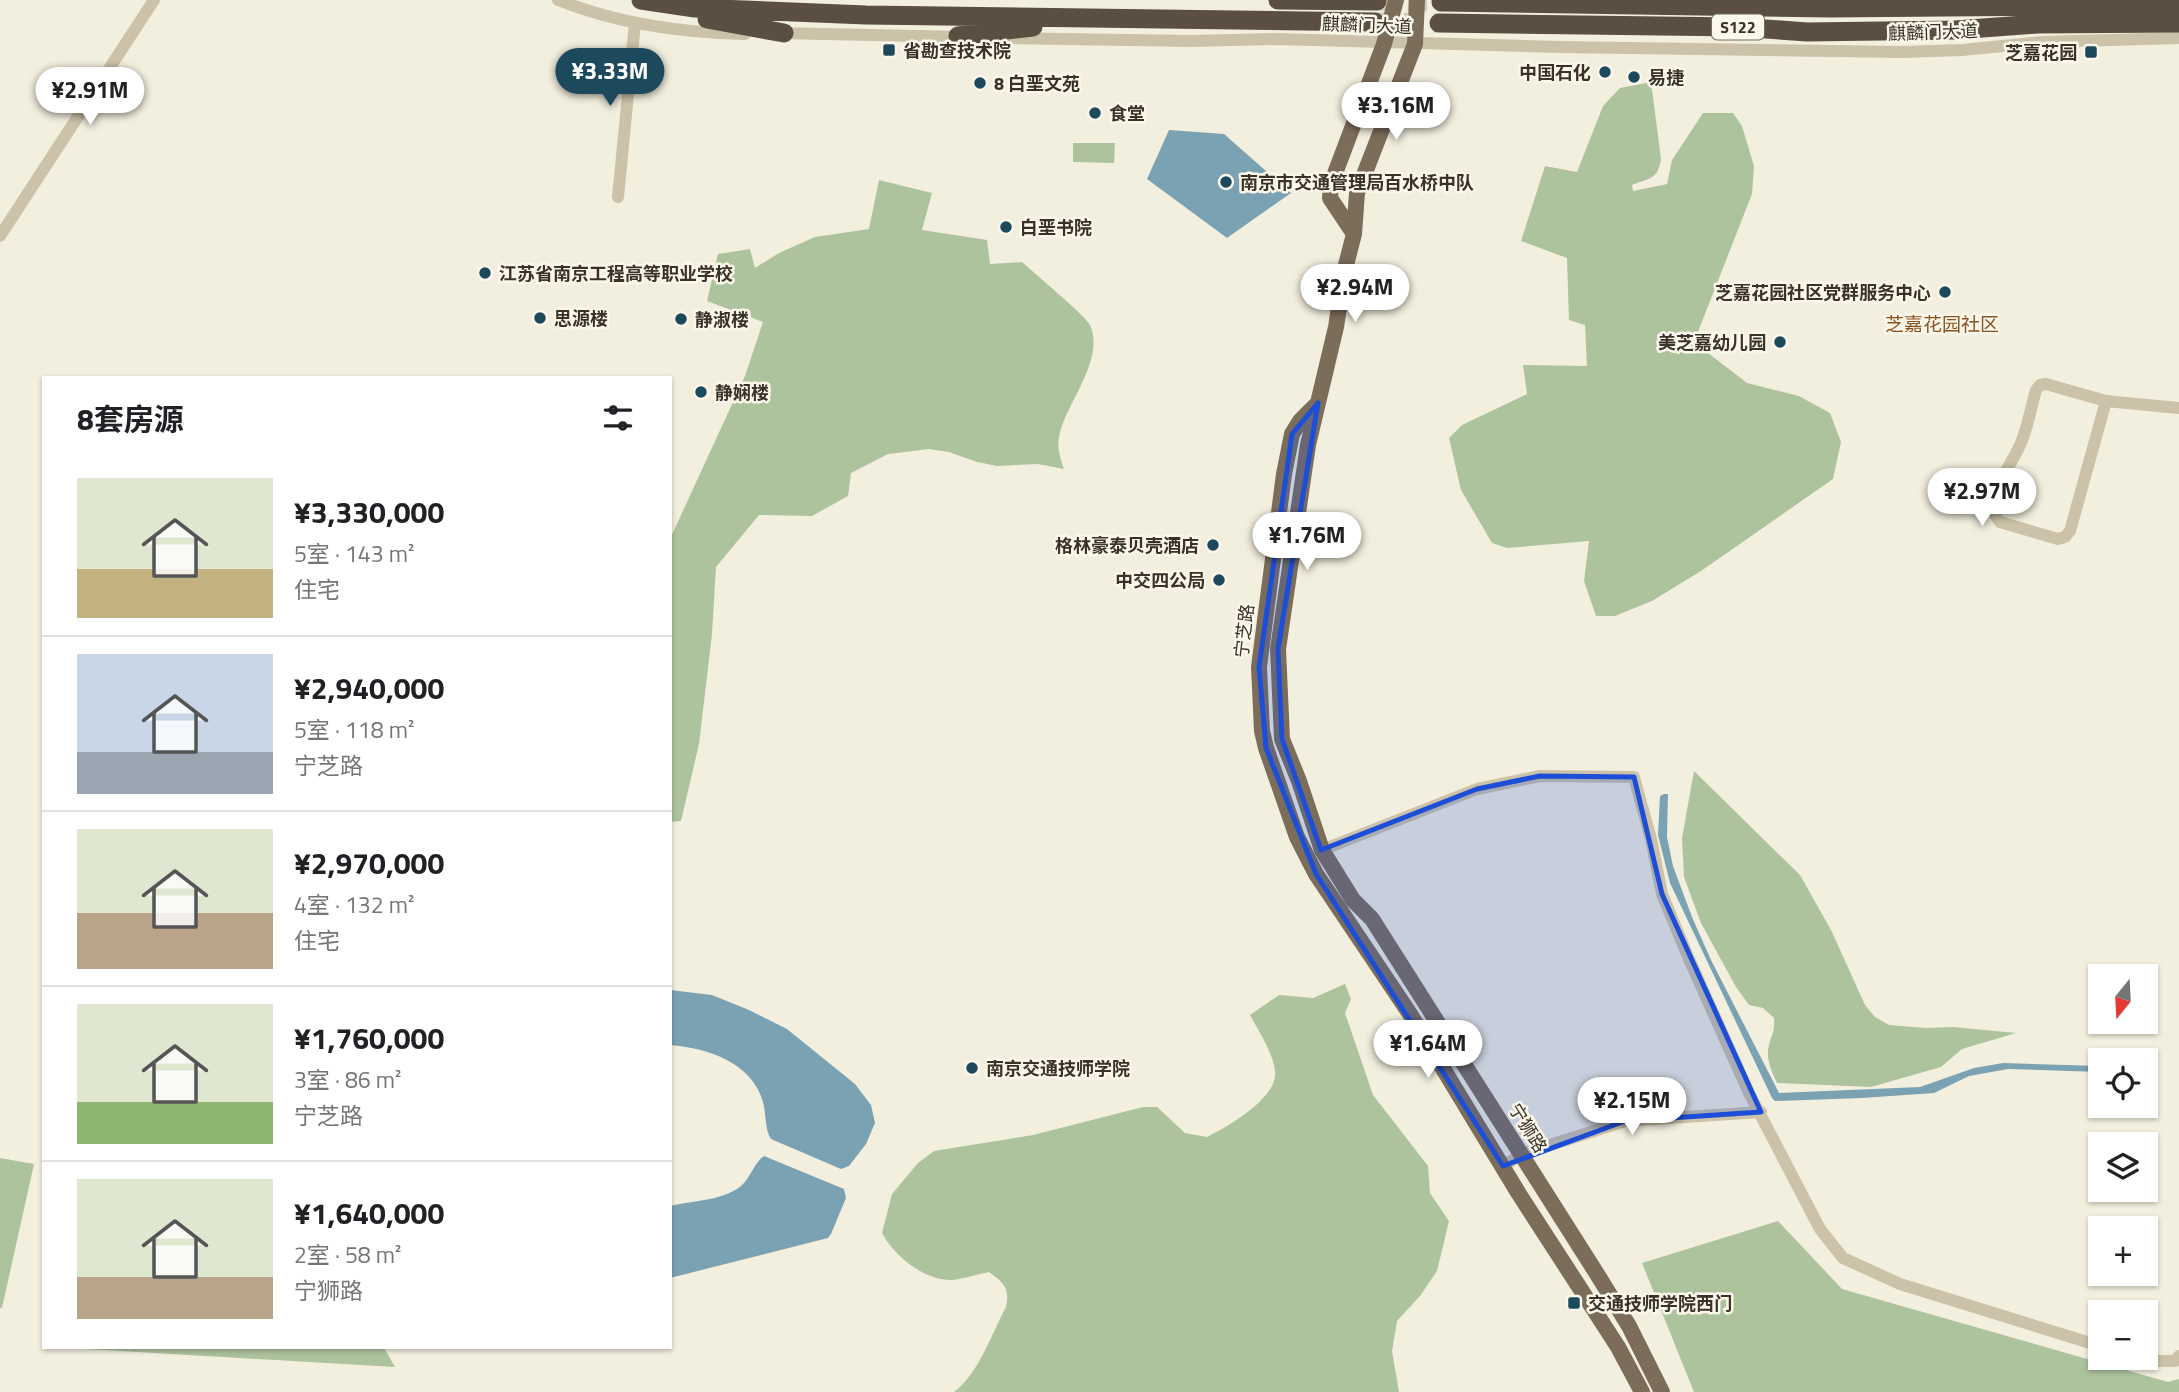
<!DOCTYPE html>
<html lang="zh">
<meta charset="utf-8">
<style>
:root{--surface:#fff;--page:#f2f2f2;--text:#202124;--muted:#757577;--line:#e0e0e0;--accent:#1d495d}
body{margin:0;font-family:"Titillium Web","Noto Sans SC",sans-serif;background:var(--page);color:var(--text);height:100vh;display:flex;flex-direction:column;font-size:26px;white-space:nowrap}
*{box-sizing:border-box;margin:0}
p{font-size:23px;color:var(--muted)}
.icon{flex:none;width:38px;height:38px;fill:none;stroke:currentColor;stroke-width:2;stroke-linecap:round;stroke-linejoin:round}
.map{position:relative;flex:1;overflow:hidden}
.panel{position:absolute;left:42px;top:376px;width:630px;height:973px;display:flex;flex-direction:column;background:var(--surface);border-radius:0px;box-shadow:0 2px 5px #0004}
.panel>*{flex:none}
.needle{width:46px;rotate:198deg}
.controls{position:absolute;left:2088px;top:964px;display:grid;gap:14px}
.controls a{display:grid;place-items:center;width:70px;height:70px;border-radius:0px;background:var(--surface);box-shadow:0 2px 5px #0004;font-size:35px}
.price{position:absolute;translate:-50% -60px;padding:0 16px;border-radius:24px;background:#fff;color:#222;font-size:23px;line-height:46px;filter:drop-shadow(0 2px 4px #0008)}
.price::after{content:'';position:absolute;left:50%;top:42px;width:21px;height:16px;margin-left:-10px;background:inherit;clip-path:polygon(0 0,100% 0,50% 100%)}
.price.selected{background:var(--accent);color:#fff}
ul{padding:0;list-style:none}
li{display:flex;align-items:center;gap:21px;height:175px;padding:0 35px}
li+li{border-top:2px solid var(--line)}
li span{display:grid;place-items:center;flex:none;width:196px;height:140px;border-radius:0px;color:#555}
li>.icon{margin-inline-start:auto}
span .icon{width:84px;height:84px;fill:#fffc;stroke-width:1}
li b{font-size:30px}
h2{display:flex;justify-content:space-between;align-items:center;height:84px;padding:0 35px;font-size:30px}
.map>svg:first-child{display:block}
.green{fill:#adc39d}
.water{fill:#7ba2b2}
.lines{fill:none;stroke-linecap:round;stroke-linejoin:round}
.highway-tunnel{stroke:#cec9ba;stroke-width:19;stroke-dasharray:19 10;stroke-linecap:butt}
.minor{stroke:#ccc2a9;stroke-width:12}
.major{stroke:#7c6d5a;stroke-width:16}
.highway{stroke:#5a4f40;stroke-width:19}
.marked{fill:#1d4ed8;fill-opacity:0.2;stroke:#1d4ed8;stroke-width:5;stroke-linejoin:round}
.poi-dot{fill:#1d495d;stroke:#fbf7ea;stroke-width:2.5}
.labels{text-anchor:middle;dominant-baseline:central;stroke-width:5;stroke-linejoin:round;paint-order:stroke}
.shield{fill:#fbf7ea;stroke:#736d63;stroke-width:2}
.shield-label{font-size:16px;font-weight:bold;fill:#393229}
.street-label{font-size:18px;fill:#393229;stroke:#fbf7ea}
.poi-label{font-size:18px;font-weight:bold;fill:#393229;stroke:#fbf7ea;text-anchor:start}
.neighbourhood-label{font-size:19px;fill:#8b531f;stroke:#fbf7ea}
</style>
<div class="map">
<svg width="2179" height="1392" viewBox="0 0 2179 1392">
<rect width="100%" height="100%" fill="#f3efde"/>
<path class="green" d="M1651,82L1661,159C1658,180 1649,178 1632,185L1633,191L1667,184L1672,160L1703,113H1733L1742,126L1754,166L1752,194L1694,342L1747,383L1799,396L1830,413L1841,442L1833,479L1701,571L1652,601L1615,616H1596L1584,581L1589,541L1507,548L1492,543L1461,490L1449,438L1462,425L1527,394L1523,365L1587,366L1585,325L1569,320L1567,258L1521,241L1545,166L1577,172L1603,106L1620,88Z
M1073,143H1115L1114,163L1073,162Z
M879,180L932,193L922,230L987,240L990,264L1022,262C1034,273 1085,315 1090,325C1106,360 1064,406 1059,437C1057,449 1060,458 1064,469L1038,464L997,466L977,462L949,452L929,449L888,454L851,473L848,496L812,516L759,515L716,567L712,634L699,744L681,821L670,822V539L745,376L763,322L707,301L718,254L750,249L755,268L779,253L815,237L869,229Z
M1694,771L1800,875L1831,930L1865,1005L1875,1017L1889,1025L1926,1028L1953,1027L2016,1033L1962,1049L1941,1067L1871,1087L1777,1083C1772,1071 1765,1059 1769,1045C1772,1033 1775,1032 1774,1018L1763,1008L1749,1005L1736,987L1701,923L1684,877L1682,838Z
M1345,984L1351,999L1345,1013L1373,1095L1428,1166L1430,1193L1449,1221L1437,1271L1420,1296L1397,1321L1392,1351L1399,1392H954C979,1373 991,1335 1006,1307C1010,1288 1004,1283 989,1272C977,1274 964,1279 952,1280C925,1281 894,1256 882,1233L892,1194L918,1163L934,1151L1033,1135L1143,1107H1157L1185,1133L1207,1137C1228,1127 1273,1100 1275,1076C1277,1059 1258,1030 1250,1015L1279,995L1313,998Z
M0,1158L34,1164L2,1308H0Z
M1778,1221L1842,1289L2168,1382L2179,1379V1392H1694L1642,1263Z
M69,1348H384L395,1367Z"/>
<path class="water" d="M1169,130L1224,134L1291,193L1227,238L1147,179Z
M1664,794H1668L1667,837L1673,866L1692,917L1711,960L1779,1093L1920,1087L1974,1068L2003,1063L2100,1066V1072L2008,1069L1969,1076L1934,1093L1862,1098L1775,1101L1772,1098L1670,883L1658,835L1660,796Z
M670,990L712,995L749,1010L787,1029L855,1084L871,1105L875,1123L866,1144L849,1166L841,1169L771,1139C765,1131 766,1112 763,1102C752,1062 707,1048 670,1045Z
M764,1156L844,1189L846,1198L831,1234L828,1238L670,1278V1206C694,1200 727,1201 744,1183C752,1174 755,1162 764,1156Z"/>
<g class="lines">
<path class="highway-tunnel" d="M1379,1L1441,2
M1375,22L1439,23"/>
<path class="minor" d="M558,0C616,23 682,33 745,34
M777,33L965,37
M1004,38L1192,41L1276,39L1561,47L1903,52L1962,50L2043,42L2179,38
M618,197L635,23
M0,236L154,0
M2106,401L2070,531L2065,537L2058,539L2000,522C1981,502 2013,463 2021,443C2028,426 2031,407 2036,390L2040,385L2046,384L2106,401L2179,408
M1322,850L1477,789L1540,776L1634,777L1651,839L1662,894L1689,959L1749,1093L1820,1229L1843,1258L1900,1284L2100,1346
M1503,1166L1522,1154L1625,1121L1761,1112
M2139,1358L2150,1361H2175L2179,1356"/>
<path class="major" d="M1417,0L1415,44L1357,193L1354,234L1345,269L1336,327L1308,445L1278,649L1282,739L1299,781L1322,850L1353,900L1372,919L1597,1274L1629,1326L1662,1392
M1354,234L1330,198L1331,184L1384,44L1396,0
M1318,403L1300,421L1292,434L1284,474L1259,667L1262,731L1266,748L1297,837L1316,874L1410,1014L1519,1194L1618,1347L1642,1392"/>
<path class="highway" d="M641,0L695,8L866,15L1375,22
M1278,0L1377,1
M1441,2L1829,8L2179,5
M707,19L784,33
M1439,23L1738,27L1807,32L1955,30L2037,24L2179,23
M958,36L1033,27"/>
</g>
<path class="marked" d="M1318,403L1278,649L1282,739L1321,850L1477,789L1540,776L1634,777L1662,894L1761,1112L1625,1121L1503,1166L1316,874L1266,748L1259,667L1292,434Z"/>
<g class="poi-dot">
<rect x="882" y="43" width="14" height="14" rx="3.5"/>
<rect x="2084" y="45" width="14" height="14" rx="3.5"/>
<circle cx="1605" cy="72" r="7"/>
<circle cx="1634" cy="77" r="7"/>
<circle cx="980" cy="83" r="7"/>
<circle cx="1095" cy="113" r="7"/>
<circle cx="1226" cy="182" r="7"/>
<circle cx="1006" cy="227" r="7"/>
<circle cx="485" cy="273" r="7"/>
<circle cx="1945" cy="292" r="7"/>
<circle cx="540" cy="318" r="7"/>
<circle cx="681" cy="319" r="7"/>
<circle cx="1780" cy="342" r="7"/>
<circle cx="701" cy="392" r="7"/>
<circle cx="1213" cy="545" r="7"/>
<circle cx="1219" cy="580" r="7"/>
<circle cx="972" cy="1068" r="7"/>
<rect x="1567" y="1296" width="14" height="14" rx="3.5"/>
</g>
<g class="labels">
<rect class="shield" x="1712" y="14.5" width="52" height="25" rx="5"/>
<g class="shield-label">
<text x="1738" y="27">S122</text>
</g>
<g class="street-label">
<text transform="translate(1367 25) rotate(2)">麒麟门大道</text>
<text transform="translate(1933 32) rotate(-2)">麒麟门大道</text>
<text transform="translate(1244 631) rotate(-83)">宁芝路</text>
<text transform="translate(1528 1128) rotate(58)">宁狮路</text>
</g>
<g class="poi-label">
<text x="903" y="50">省勘查技术院</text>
<text x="2077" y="52" text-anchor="end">芝嘉花园</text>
<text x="1591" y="72" text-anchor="end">中国石化</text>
<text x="1648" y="77">易捷</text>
<text x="994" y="83">8 白垩文苑</text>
<text x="1109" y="113">食堂</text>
<text x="1240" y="182">南京市交通管理局百水桥中队</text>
<text x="1020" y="227">白垩书院</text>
<text x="499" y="273">江苏省南京工程高等职业学校</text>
<text x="1931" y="292" text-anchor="end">芝嘉花园社区党群服务中心</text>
<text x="554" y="318">思源楼</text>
<text x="695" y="319">静淑楼</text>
<text x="1766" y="342" text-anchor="end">美芝嘉幼儿园</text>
<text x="715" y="392">静娴楼</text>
<text x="1199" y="545" text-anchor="end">格林豪泰贝壳酒店</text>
<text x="1205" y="580" text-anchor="end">中交四公局</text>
<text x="986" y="1068">南京交通技师学院</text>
<text x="1588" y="1303">交通技师学院西门</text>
</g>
<g class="neighbourhood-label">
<text x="1942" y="323">芝嘉花园社区</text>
</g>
</g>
</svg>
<div class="controls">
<a><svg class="needle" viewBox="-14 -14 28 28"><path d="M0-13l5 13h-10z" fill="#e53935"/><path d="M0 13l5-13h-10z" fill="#757577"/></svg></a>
<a><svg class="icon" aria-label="locate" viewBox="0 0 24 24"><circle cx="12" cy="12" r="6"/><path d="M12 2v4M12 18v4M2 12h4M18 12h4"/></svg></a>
<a><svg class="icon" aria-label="layers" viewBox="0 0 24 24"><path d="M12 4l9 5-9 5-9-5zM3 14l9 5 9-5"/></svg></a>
<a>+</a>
<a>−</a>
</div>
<b class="price selected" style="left:610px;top:108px">¥3.33M</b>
<b class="price" style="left:90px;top:127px">¥2.91M</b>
<b class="price" style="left:1396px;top:142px">¥3.16M</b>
<b class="price" style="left:1355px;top:324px">¥2.94M</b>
<b class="price" style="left:1982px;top:528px">¥2.97M</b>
<b class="price" style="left:1307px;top:572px">¥1.76M</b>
<b class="price" style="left:1428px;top:1080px">¥1.64M</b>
<b class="price" style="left:1632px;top:1137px">¥2.15M</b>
<section class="panel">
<h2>8套房源<svg class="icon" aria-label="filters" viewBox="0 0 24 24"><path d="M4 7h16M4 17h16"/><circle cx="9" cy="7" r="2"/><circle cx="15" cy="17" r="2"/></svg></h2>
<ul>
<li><span style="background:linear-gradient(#dfe7d0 65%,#c2b280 0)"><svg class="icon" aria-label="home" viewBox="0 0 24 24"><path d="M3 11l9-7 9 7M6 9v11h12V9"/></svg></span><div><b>¥3,330,000</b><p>5室 · 143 m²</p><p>住宅</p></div></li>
<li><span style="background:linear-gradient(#c9d6e8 70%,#9aa5b1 0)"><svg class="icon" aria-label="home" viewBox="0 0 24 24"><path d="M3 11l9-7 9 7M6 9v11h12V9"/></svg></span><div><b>¥2,940,000</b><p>5室 · 118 m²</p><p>宁芝路</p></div></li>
<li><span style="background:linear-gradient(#dfe7d0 60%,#b9a48a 0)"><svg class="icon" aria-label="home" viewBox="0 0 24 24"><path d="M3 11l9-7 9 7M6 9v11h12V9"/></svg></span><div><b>¥2,970,000</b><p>4室 · 132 m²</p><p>住宅</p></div></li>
<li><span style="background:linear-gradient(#dfe7d0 70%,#8fb573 0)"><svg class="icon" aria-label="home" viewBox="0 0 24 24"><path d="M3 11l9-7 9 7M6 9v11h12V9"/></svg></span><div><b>¥1,760,000</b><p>3室 · 86 m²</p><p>宁芝路</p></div></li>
<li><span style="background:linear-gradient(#dfe7d0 70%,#b9a48a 0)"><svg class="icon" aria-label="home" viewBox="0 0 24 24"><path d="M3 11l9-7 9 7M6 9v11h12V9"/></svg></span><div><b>¥1,640,000</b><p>2室 · 58 m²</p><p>宁狮路</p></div></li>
</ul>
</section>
</div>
